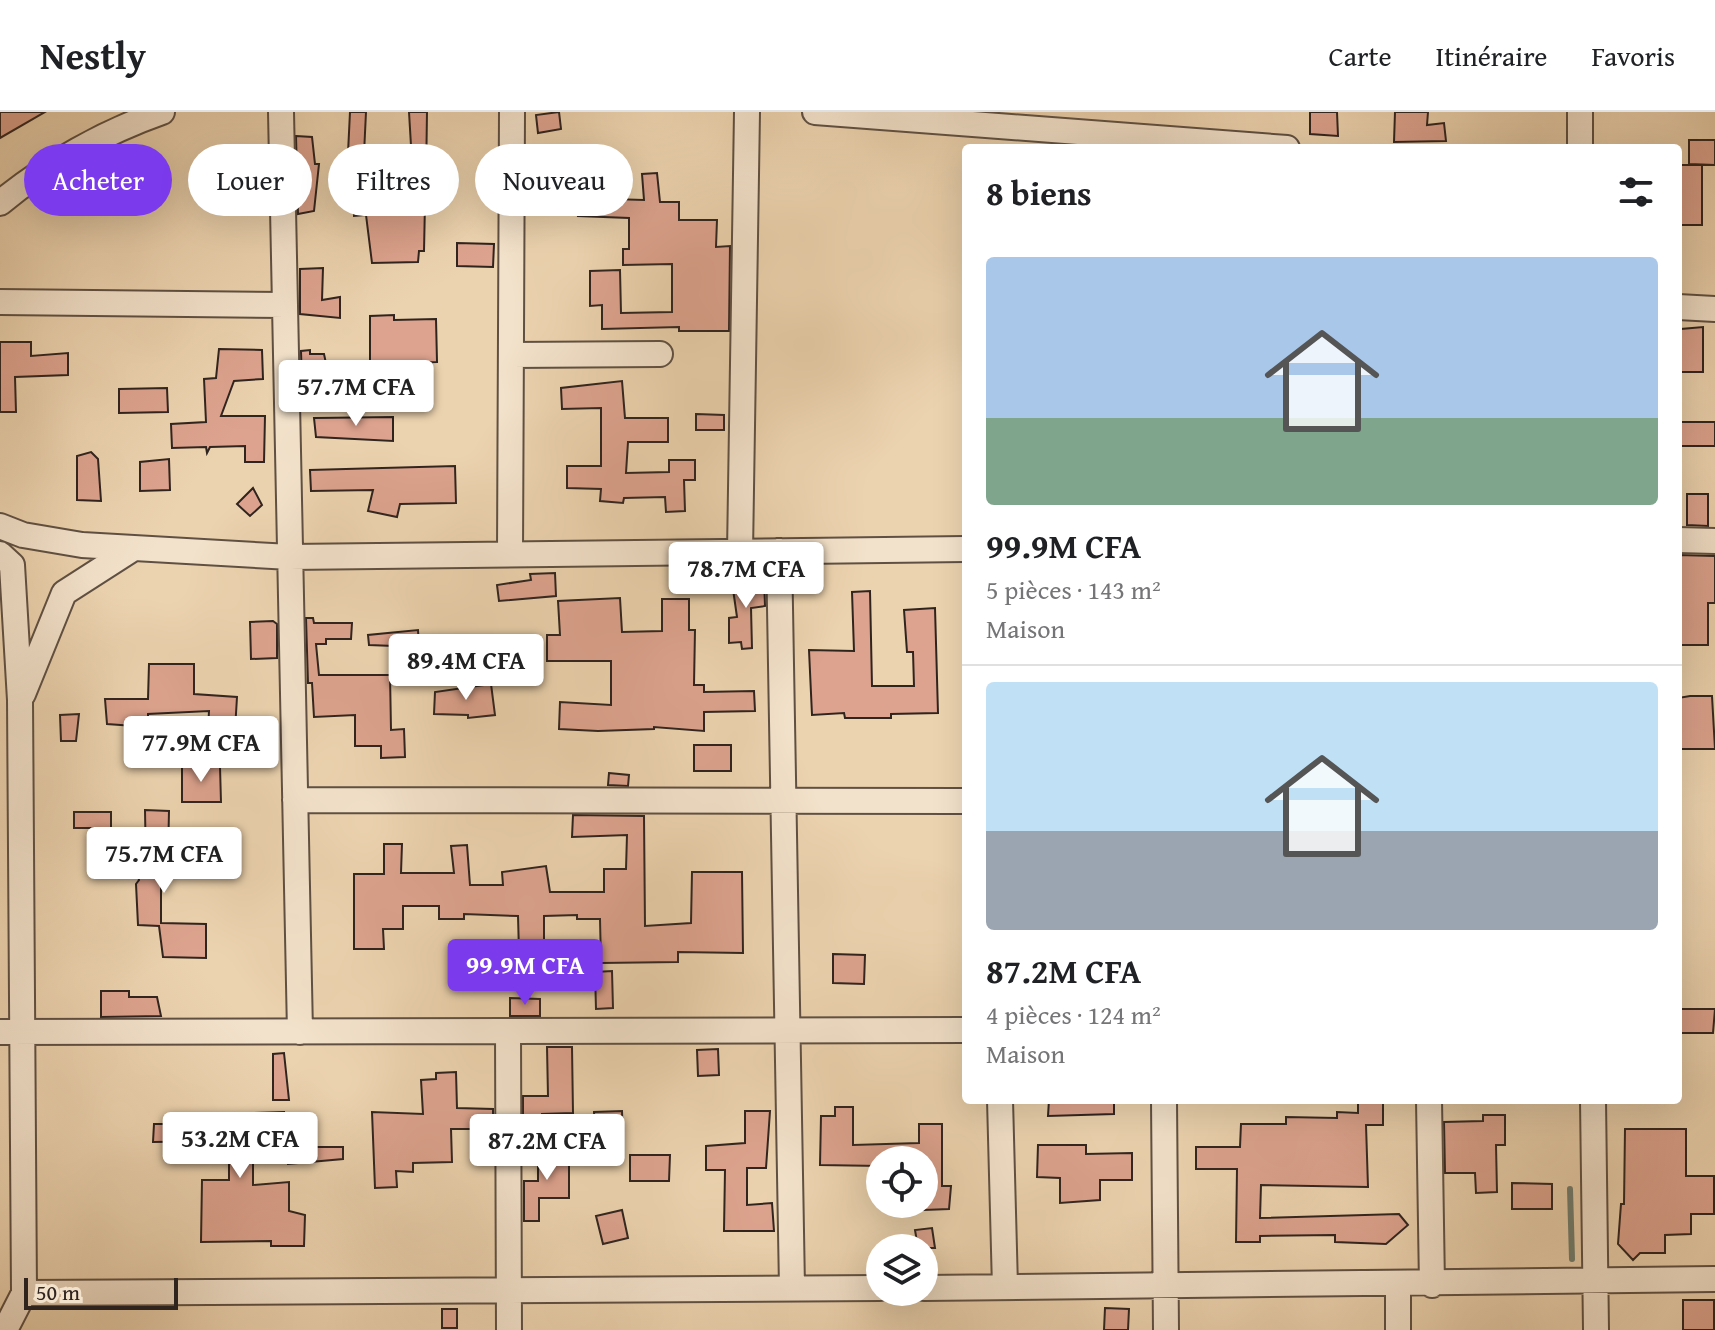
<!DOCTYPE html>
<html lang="fr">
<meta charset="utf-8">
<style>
:root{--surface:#fff;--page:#f2f2f2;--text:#202124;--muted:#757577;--line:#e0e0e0;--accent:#7c3aed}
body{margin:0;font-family:"Gentium Book Plus",serif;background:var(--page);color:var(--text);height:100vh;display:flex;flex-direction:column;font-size:30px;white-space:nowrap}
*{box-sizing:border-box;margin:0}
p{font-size:26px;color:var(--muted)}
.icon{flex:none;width:44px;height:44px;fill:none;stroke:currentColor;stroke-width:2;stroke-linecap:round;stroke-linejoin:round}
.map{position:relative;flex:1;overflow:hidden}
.side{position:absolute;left:962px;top:32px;width:720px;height:960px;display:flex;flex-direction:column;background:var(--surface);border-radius:8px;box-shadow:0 8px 32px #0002}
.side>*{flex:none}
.hud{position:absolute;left:24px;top:32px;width:760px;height:72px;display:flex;gap:16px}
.fabs{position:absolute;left:866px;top:1034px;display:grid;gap:16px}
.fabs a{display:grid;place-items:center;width:72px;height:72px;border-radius:50%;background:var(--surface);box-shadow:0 8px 32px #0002;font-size:40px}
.scale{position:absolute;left:24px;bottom:20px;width:154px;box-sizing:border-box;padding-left:8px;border:4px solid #30241f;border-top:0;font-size:22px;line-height:28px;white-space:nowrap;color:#30241f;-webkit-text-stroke:6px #f3e2cb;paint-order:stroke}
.price{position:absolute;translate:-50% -68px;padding:0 18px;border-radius:8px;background:#fff;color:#222;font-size:26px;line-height:52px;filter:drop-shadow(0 2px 4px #0008)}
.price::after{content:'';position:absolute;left:50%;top:48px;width:24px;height:18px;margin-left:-12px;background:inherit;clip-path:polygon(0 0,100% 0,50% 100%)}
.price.active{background:var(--accent);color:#fff}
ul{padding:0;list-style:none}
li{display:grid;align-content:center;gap:16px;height:424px;padding:0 24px}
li+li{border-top:2px solid var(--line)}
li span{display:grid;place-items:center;height:248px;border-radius:8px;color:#555}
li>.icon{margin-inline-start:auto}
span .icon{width:144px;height:144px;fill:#fffc;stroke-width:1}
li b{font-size:34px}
h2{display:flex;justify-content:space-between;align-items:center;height:96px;padding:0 24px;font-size:34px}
.pill{padding:0 28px;border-radius:36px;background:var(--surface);box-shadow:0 8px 32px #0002;font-size:28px;line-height:72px}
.pill.active{background:var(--accent);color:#fff}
header{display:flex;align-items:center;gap:48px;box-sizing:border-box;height:112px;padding:0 40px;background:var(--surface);border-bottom:2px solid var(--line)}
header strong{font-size:38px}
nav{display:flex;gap:44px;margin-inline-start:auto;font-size:28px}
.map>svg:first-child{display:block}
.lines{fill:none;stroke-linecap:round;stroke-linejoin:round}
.stream{stroke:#707d70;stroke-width:6}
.building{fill:#dda38e;stroke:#30241f;stroke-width:2}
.minor-casing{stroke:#5f5043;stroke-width:28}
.minor{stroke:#f3e2cb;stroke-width:24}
</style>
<header>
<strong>Nestly</strong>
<nav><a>Carte</a><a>Itinéraire</a><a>Favoris</a></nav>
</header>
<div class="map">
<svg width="1715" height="1218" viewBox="0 0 1715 1218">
<rect width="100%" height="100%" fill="#ecd3af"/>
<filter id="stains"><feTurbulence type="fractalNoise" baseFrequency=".0025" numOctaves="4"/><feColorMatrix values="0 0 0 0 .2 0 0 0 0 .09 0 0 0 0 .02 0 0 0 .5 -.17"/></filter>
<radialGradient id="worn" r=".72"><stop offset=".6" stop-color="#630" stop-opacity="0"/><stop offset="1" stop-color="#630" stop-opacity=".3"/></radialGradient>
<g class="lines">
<path class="stream" d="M1570,1077L1572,1147"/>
</g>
<path class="building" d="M0,0H45L0,26Z
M350,0H366L364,42L348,41Z
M409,0H427L426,67H413Z
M559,0L561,17L538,21L536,3Z
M1310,0H1337L1338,24L1310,22Z
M1395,0H1428L1427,13L1444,11L1446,29L1394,30Z
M296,24L312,25L315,52H319L314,99L298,102Z
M1689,28H1715V53L1689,52Z
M383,44L385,93L425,91L424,139H419L418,150L372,151L366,103L354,104L352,45Z
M1678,53H1702V113H1679Z
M657,61L660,90H679V108H717L716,135L730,134L729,219H679V215L602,217V193L590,194V159L620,158L621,201L672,200V152L623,153V137H629V106L578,104L579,86L644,88L642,62Z
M457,131L494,132L493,155L457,154Z
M323,156L322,188L340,185V206L300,202V157Z
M394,203V208L436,207L437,250L398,251V286L377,284V253H370V204Z
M1703,215V260H1678L1681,217Z
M0,230H31V244L68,241V263L15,265L16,300H0Z
M219,237L262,238L263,267L234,269L221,304H265L264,350H245V334L210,335L207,341L206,335L172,336L171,312L206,310L204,267L216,266Z
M310,238V242H324L327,256L314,261L317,277L302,275L301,239Z
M622,269L625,306H668V330H628L626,361L669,360V348H695V368H684L685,399L666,400L665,385L624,386L623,391L600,389L601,377L567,376V354H601V296L562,297L561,276Z
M167,276L168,300L119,301V277Z
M696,302L724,303V318H696Z
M393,305V329L316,325L314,306Z
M1678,310H1715V334H1678Z
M91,340L98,347L101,389L77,388V344Z
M169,347L170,378L140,379V350Z
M455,354L456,391L400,392L397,405L368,399L373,378L311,379L310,358Z
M253,376L262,393L250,404L237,392Z
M1687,382H1708V414L1687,413Z
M1678,443L1715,444V491H1708V533H1678Z
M555,461L556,484L499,489L497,473L531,468L530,462Z
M764,466L765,494L751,496L752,536L742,537L741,530L729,531V506L737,505L732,470Z
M870,479L872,574H914L913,540H907L904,498L935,496L938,601L891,602V606H845L844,601L812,603L809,538L854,539L852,480Z
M620,486L622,520L662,519V487H689V518H695L694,573H704V580L754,579L755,599L704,600V619L654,615V617L598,619L559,617L560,590L611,593V549H547V523H560L558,489Z
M306,506H313L314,511H352L351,527H326V532H316L319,563H390L391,618L404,617L405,645L381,646V634H355V603L314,605L312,571H308Z
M273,509L277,512V546L251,547L250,510Z
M418,518L419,535L369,533L368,523Z
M149,552H194V582L237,585L235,618L208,617L209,599L148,602V615L107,612L105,587H148Z
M491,572L495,603L468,606V603L434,602L435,580Z
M1690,584H1712L1715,637H1678V586Z
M79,602L76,629H61L60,603Z
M694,633H731V659H694Z
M182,654L220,655L221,690H182Z
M609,661L629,663L628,674L608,673Z
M145,698L169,699L168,745H161V811L206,812V846L163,845L159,814L138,813L136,772L139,768L136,756H146Z
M74,700H111V716H74Z
M573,703L644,704L645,814L691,811L692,760H742L743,841L678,840V850L601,851L600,807H577V803L544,804V839L519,840L518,804L464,802V807H439V794H403V817H383L384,837H354V762H384V732H402L401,761H454L451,734L467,733L470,773H503L502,760L546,754L550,780H604V757H626L627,723L572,725Z
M833,842L865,843L864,872L833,871Z
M612,859L613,896L596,897L595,860Z
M101,879H129V885H157L161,904L101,905Z
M510,886L540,887V904H510Z
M1678,897H1715L1713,921H1678Z
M547,935H572L573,1001L542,1002V1018H523V984H548Z
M718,937L719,963L698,964L697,938Z
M284,941L289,988H273V942Z
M456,960L457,996L493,997V1017H451L452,1050L413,1051V1060L396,1059L397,1075L375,1076L372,1000L423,1002L421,968L436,967V961Z
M1049,988H1114V1002L1048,1004Z
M1358,988H1383V1013H1366L1368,1075L1261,1073L1260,1106L1399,1102L1408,1113L1386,1132L1335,1130V1123L1260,1124V1130H1236L1237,1057H1196V1035H1240L1241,1012H1286V1005L1337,1006V1000L1358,1001Z
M835,995H853V1033L919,1031V1012H942V1074H951L949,1097L924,1098V1048H880V1054L820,1053L821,1004H835Z
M622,999L623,1033L596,1035L594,1000Z
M745,999H770L766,1056H747V1093L772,1091L774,1119H724L725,1058H706V1034L745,1031Z
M284,1000L283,1029L253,1027V1073L289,1070V1099L305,1103L304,1134H271V1129L201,1130L202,1068H229V1029L153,1030L154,1012H173V1004Z
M1483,1003H1505V1033H1496L1497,1080L1476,1081L1475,1061H1445L1444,1010L1483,1009Z
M1625,1017H1686V1064H1714V1102H1691V1122L1665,1123V1141H1640L1633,1148L1618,1132L1621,1092H1624Z
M1038,1033H1086V1042L1132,1041V1068H1100V1088L1060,1091V1066L1037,1065Z
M286,1035H343V1047L288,1052Z
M538,1038H569V1086H539V1109H524V1069H538Z
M630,1043H670L669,1069H630Z
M1512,1071L1552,1072V1097H1512Z
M622,1098L628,1126L603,1132L596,1104Z
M932,1116L935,1136H918L915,1118Z
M1683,1188H1714V1218H1683Z
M1105,1196L1129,1197L1128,1218H1104Z
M442,1197H457V1216H442Z"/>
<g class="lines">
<defs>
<path id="minor" d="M281,0L300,920
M815,0L1287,36
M1580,0V36
M0,91C47,52 105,20 162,0
M0,190L285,193
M1678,195L1715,197
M512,243L660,242
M0,414L23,423L82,433L290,445L966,437
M1678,428L1715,429
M779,439L792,1176
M740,440L747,0
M0,442L12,453L20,588L24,1181L5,1218
M510,442L512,0
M23,582L64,481L131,438
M295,688L966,689
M508,919L509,1218
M0,920L966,918
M1000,988L1005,1175
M1164,988L1166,1218
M1429,988L1432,1173
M1593,988L1596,1218
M1398,1173V1218
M924,1176L1715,1167
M24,1181L880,1176"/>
</defs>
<use href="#minor" class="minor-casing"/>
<use href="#minor" class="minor"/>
</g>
<rect width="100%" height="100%" filter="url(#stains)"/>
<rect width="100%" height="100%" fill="url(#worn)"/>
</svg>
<div class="fabs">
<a><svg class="icon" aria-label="locate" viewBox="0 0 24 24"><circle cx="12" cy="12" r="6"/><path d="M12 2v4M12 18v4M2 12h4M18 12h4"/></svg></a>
<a><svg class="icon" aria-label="layers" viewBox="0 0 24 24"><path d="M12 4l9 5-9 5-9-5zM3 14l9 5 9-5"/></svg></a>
</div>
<div class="scale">50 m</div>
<b class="price" style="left:356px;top:316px">57.7M CFA</b>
<b class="price" style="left:746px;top:498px">78.7M CFA</b>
<b class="price" style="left:466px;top:590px">89.4M CFA</b>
<b class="price" style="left:201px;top:672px">77.9M CFA</b>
<b class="price" style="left:164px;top:783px">75.7M CFA</b>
<b class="price active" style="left:525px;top:895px">99.9M CFA</b>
<b class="price" style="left:240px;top:1068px">53.2M CFA</b>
<b class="price" style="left:547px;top:1070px">87.2M CFA</b>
<div class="hud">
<a class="pill active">Acheter</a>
<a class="pill">Louer</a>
<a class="pill">Filtres</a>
<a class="pill">Nouveau</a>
</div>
<section class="side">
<h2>8 biens<svg class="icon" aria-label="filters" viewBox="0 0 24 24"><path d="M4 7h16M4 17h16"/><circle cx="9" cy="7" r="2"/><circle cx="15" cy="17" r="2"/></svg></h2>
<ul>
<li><span style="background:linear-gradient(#a9c7e8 65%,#7fa58c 0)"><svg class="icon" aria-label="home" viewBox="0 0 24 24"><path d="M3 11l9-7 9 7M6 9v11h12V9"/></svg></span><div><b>99.9M CFA</b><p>5 pièces · 143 m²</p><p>Maison</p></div></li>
<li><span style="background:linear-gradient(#bfe0f5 60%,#9aa5b1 0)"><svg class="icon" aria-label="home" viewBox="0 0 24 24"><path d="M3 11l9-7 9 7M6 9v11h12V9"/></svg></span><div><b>87.2M CFA</b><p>4 pièces · 124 m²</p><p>Maison</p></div></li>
</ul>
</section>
</div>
